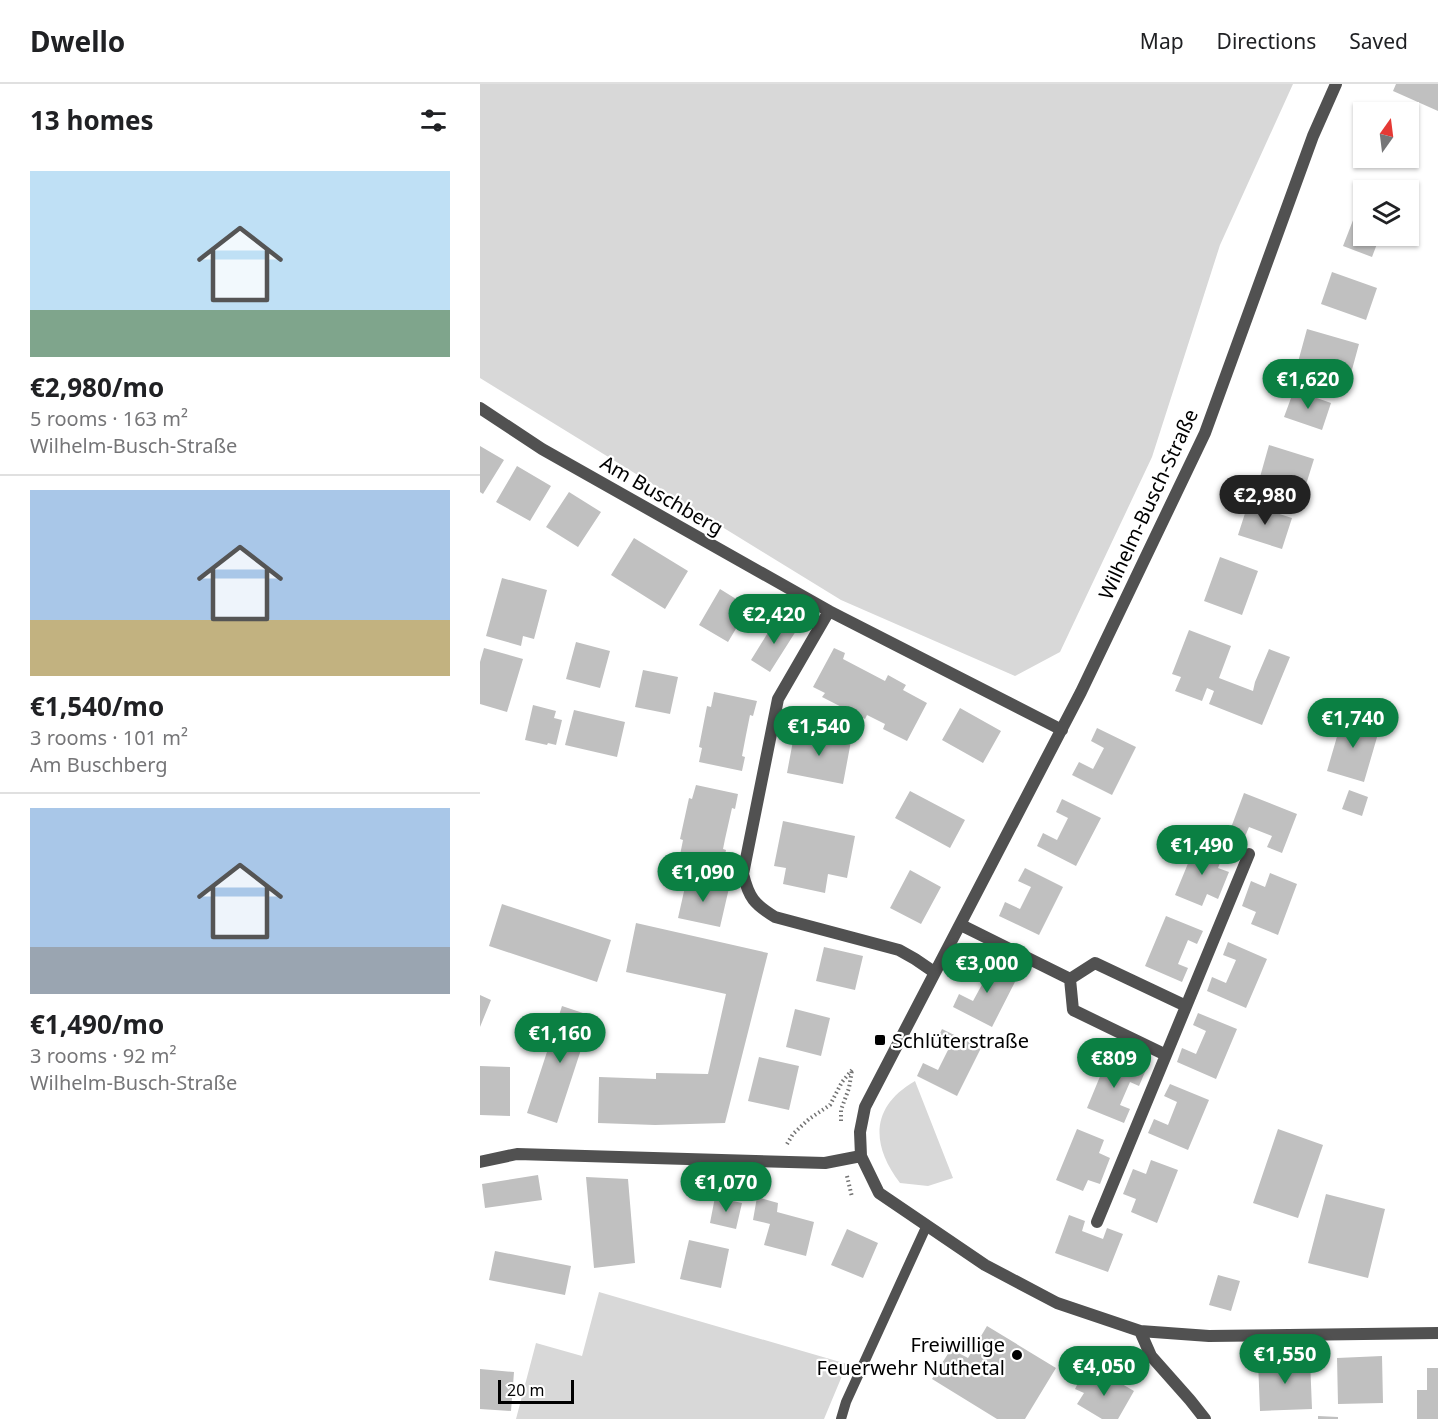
<!DOCTYPE html>
<meta charset="utf-8">
<style>
:root{--surface:#fff;--page:#f2f2f2;--text:#202124;--muted:#757577;--line:#e0e0e0;--accent:#0b8043}
body{margin:0;font-family:"Noto Sans",sans-serif;background:var(--page);color:var(--text);height:100vh;display:flex;flex-direction:column;font-size:22px;white-space:nowrap}
*{box-sizing:border-box;margin:0}
p{font-size:20px;color:var(--muted)}
.icon{flex:none;width:33px;height:33px;fill:none;stroke:currentColor;stroke-width:2;stroke-linecap:round;stroke-linejoin:round}
.map{position:relative;flex:1;overflow:hidden}
.panel{display:flex;flex-direction:column;background:var(--surface);width:480px}
.panel>*{flex:none}
.needle{width:39px;rotate:14deg}
.tools{position:absolute;left:873px;top:18px;display:grid;gap:12px}
.tools a{display:grid;place-items:center;width:66px;height:66px;border-radius:0px;background:var(--surface);box-shadow:0 2px 4px #0004;font-size:30px}
.scale{position:absolute;left:18px;bottom:15px;width:76px;box-sizing:border-box;padding-left:6px;border:3px solid #000;border-top:0;font-size:16px;line-height:21px;white-space:nowrap;color:#000;-webkit-text-stroke:4px #fff;paint-order:stroke}
.price{position:absolute;translate:-50% -51px;padding:0 14px;border-radius:21px;background:var(--accent);color:#fff;font-size:20px;line-height:39px;filter:drop-shadow(0 2px 3px #0008)}
.price::after{content:'';position:absolute;left:50%;top:36px;width:18px;height:14px;margin-left:-9px;background:inherit;clip-path:polygon(0 0,100% 0,50% 100%)}
.price.current{background:#222;color:#fff}
ul{padding:0;list-style:none}
li{display:grid;align-content:center;gap:12px;height:318px;padding:0 30px}
li+li{border-top:2px solid var(--line)}
li span{display:grid;place-items:center;height:186px;border-radius:0px;color:#555}
li>.icon{margin-inline-start:auto}
span .icon{width:108px;height:108px;fill:#fffc;stroke-width:1}
li b{font-size:26px}
h2{display:flex;justify-content:space-between;align-items:center;height:72px;padding:0 30px;font-size:26px}
header{display:flex;align-items:center;gap:36px;box-sizing:border-box;height:84px;padding:0 30px;background:var(--surface);border-bottom:2px solid var(--line)}
header strong{font-size:28px}
nav{display:flex;gap:33px;margin-inline-start:auto;font-size:21px}
main{display:flex;flex:1;min-height:0}
.map>svg:first-child{display:block}
.green{fill:#d8d8d8}
.building{fill:#c0c0c0}
.lines{fill:none;stroke-linecap:round;stroke-linejoin:round}
.path{stroke:#737373;stroke-width:4;stroke-dasharray:1.5 3;stroke-linecap:butt}
.lane{stroke:#515151;stroke-width:10}
.street{stroke:#515151;stroke-width:12}
.poi-dot{fill:#000;stroke:#fff;stroke-width:2}
.labels{text-anchor:middle;dominant-baseline:central;stroke-width:4.5;stroke-linejoin:round;paint-order:stroke}
.street-label{font-size:20px;fill:#000;stroke:#fff}
.poi-label{font-size:20px;fill:#000;stroke:#fff;text-anchor:start}
</style>
<header>
<strong>Dwello</strong>
<nav><a>Map</a><a>Directions</a><a>Saved</a></nav>
</header>
<main>
<section class="panel">
<h2>13 homes<svg class="icon" aria-label="filters" viewBox="0 0 24 24"><path d="M4 7h16M4 17h16"/><circle cx="9" cy="7" r="2"/><circle cx="15" cy="17" r="2"/></svg></h2>
<ul>
<li><span style="background:linear-gradient(#bfe0f5 75%,#7fa58c 0)"><svg class="icon" aria-label="home" viewBox="0 0 24 24"><path d="M3 11l9-7 9 7M6 9v11h12V9"/></svg></span><div><b>€2,980/mo</b><p>5 rooms · 163 m²</p><p>Wilhelm-Busch-Straße</p></div></li>
<li><span style="background:linear-gradient(#a9c7e8 70%,#c2b280 0)"><svg class="icon" aria-label="home" viewBox="0 0 24 24"><path d="M3 11l9-7 9 7M6 9v11h12V9"/></svg></span><div><b>€1,540/mo</b><p>3 rooms · 101 m²</p><p>Am Buschberg</p></div></li>
<li><span style="background:linear-gradient(#a9c7e8 75%,#9aa5b1 0)"><svg class="icon" aria-label="home" viewBox="0 0 24 24"><path d="M3 11l9-7 9 7M6 9v11h12V9"/></svg></span><div><b>€1,490/mo</b><p>3 rooms · 92 m²</p><p>Wilhelm-Busch-Straße</p></div></li>
</ul>
</section>
<div class="map">
<svg width="958" height="1335" viewBox="0 0 958 1335">
<rect width="100%" height="100%" fill="#fff"/>
<path class="green" d="M0,0H813L740,161L672,373L580,568L535,592L361,516L0,294Z
M435,997L473,1094L448,1102L420,1099C391,1061 390,1023 435,997Z
M119,1208L367,1280L344,1335H36L56,1259L102,1272Z"/>
<path class="building" d="M916,0H958V27L913,7Z
M877,126L884,129V152H900L892,173L863,162Z
M852,188L897,204L886,236L841,220Z
M827,245L879,260L870,293L818,278Z
M814,306L851,319L842,346L804,333Z
M789,361L834,375L824,407L780,393Z
M0,362L24,376L3,410L0,408Z
M37,382L71,402L50,437L16,418Z
M89,408L121,428L98,463L66,443Z
M768,420L812,434L802,465L758,451Z
M154,454L208,487L185,525L131,491Z
M740,473L778,487L762,531L724,517Z
M22,494L67,506L54,555L43,552L41,562L6,552Z
M240,505L269,523L248,558L219,541Z
M297,534L316,547L290,588L271,576Z
M709,546L751,562L739,594L773,607L775,598L789,565L810,573L782,641L729,620L734,607L727,604L722,617L695,607L701,593L692,590Z
M96,558L130,567L120,604L86,595Z
M4,564L43,575L27,628L0,620V578Z
M354,564L365,569L363,575L405,597L408,591L426,601L423,606L447,619L427,657L403,645L405,640L387,631L385,635L342,613L345,609L333,603Z
M163,586L198,593L190,630L155,623Z
M234,608L277,617L273,632L270,631L266,651L262,672L265,673L262,687L219,678L222,664L219,663L227,622L231,623Z
M53,621L76,627L74,634L82,636L76,661L68,659L67,661L45,656Z
M480,624L521,647L503,679L462,656Z
M94,626L145,638L137,673L85,661Z
M863,632L900,643L884,698L847,687Z
M617,644L656,663L632,711L592,691L599,678L613,685L624,664L611,657Z
M315,646L371,657L363,700L307,689Z
M216,701L258,710L255,725L252,724L245,755L243,765L246,766L243,781L200,771L203,756L200,755L209,714L212,715Z
M869,706L888,713L882,732L862,725Z
M430,707L485,736L470,764L415,734Z
M764,709L817,730L802,769L787,763L792,752L769,743L764,755L749,749Z
M582,715L621,734L596,782L557,762L563,749L577,756L588,734L576,728Z
M303,737L375,752L367,794L348,790L345,809L303,800L306,784L294,782Z
M716,760L743,771L738,784L749,788L738,815L727,810L722,822L695,811Z
M545,784L583,803L559,851L519,832L525,818L540,825L551,803L538,797Z
M430,786L461,803L441,840L410,824Z
M790,789L817,800L798,851L771,840L776,828L762,822L771,797L785,803Z
M207,794L249,804L240,843L198,834Z
M22,820L131,856L117,898L9,862Z
M686,832L723,847L717,860L708,856L698,880L708,884L702,898L665,882Z
M156,839L288,869L245,1039L175,1041L118,1039L119,993L176,995V989L228,990L246,910L146,888Z
M748,858L787,875L766,924L727,907L732,893L746,899L756,876L743,871Z
M344,863L383,872L375,906L336,897Z
M498,875L537,894L512,943L473,923L479,910L493,917L505,895L492,888Z
M0,911L11,916L0,943Z
M82,922L112,932L77,1039L47,1029Z
M315,925L350,934L341,972L306,963Z
M718,929L757,945L736,995L697,978L702,964L716,970L726,947L713,941Z
M462,945L501,964L477,1012L437,992L443,979L458,986L469,964L456,958Z
M279,973L319,982L309,1026L268,1017Z
M628,973L665,988L659,1002L650,998L640,1021L650,1025L644,1039L607,1024Z
M0,982L30,983V1032L0,1031Z
M690,1000L729,1016L708,1066L668,1049L674,1035L688,1041L697,1018L684,1012Z
M597,1045L624,1056L619,1069L630,1074L620,1100L608,1096L603,1107L576,1096Z
M798,1045L843,1061L818,1134L773,1119Z
M671,1076L698,1086L677,1139L651,1128L656,1115L643,1110L653,1085L666,1090Z
M58,1091L62,1116L5,1124L2,1100Z
M106,1093L148,1095L155,1179L114,1184Z
M846,1110L905,1125L888,1194L828,1179Z
M235,1113L262,1119L256,1145L230,1139Z
M277,1113L298,1119L297,1128L334,1138L326,1172L284,1161L290,1140L273,1136Z
M589,1131L605,1137L602,1147L623,1155L627,1144L643,1150L628,1188L575,1169Z
M367,1145L398,1159L383,1194L351,1181Z
M209,1156L249,1165L241,1204L200,1195Z
M15,1167L91,1182L85,1211L9,1196Z
M738,1191L760,1197L751,1227L729,1221Z
M507,1242L576,1284L545,1335H517L452,1295L471,1265L488,1274Z
M902,1272L903,1319L858,1320L857,1274Z
M830,1275L832,1325L780,1327L778,1277Z
M947,1284H958V1335H937V1306H947Z
M0,1285L34,1288L31,1327L0,1325Z
M618,1286L654,1307L638,1335H622L597,1320L604,1309L595,1305L600,1295L610,1301Z
M838,1332L858,1333V1335H838Z"/>
<g class="lines">
<path class="path" d="M361,1037V1026L369,1004L372,986
M307,1060L313,1050L329,1035L350,1021L362,998L372,986
M367,1092L372,1113"/>
<path class="lane" d="M361,1335L366,1318L447,1141"/>
<path class="street" d="M856,0L833,52L725,349L601,608L385,1023L380,1048L381,1072L399,1109L505,1181L577,1219L660,1247L729,1252L958,1249
M0,324L62,365L349,527L582,646
M349,527L298,615L263,790C269,814 274,820 295,833L419,866L435,875L454,888
M481,841L590,895
M590,895L593,926L686,971
M590,895L615,879L706,922
M0,1078L37,1070L345,1079L381,1072
M617,1138L769,770
M660,1247L671,1272L710,1316L725,1335"/>
</g>
<g class="poi-dot">
<rect x="394" y="950" width="12" height="12" rx="3"/>
<circle cx="537" cy="1271" r="6"/>
</g>
<g class="labels">
<g class="street-label">
<text transform="translate(182 411) rotate(30)">Am Buschberg</text>
<text transform="translate(668 420) rotate(-65)">Wilhelm-Busch-Straße</text>
</g>
<g class="poi-label">
<text x="412" y="956">Schlüterstraße</text>
<text x="525" y="1260" text-anchor="end">Freiwillige<tspan x="525" dy="23">Feuerwehr Nuthetal</tspan></text>
</g>
</g>
</svg>
<div class="tools">
<a><svg class="needle" viewBox="-14 -14 28 28"><path d="M0-13l5 13h-10z" fill="#e53935"/><path d="M0 13l5-13h-10z" fill="#757577"/></svg></a>
<a><svg class="icon" aria-label="layers" viewBox="0 0 24 24"><path d="M12 4l9 5-9 5-9-5zM3 14l9 5 9-5"/></svg></a>
</div>
<div class="scale">20 m</div>
<b class="price" style="left:828px;top:326px">€1,620</b>
<b class="price current" style="left:785px;top:442px">€2,980</b>
<b class="price" style="left:294px;top:561px">€2,420</b>
<b class="price" style="left:873px;top:665px">€1,740</b>
<b class="price" style="left:339px;top:673px">€1,540</b>
<b class="price" style="left:722px;top:792px">€1,490</b>
<b class="price" style="left:223px;top:819px">€1,090</b>
<b class="price" style="left:507px;top:910px">€3,000</b>
<b class="price" style="left:80px;top:980px">€1,160</b>
<b class="price" style="left:634px;top:1005px">€809</b>
<b class="price" style="left:246px;top:1129px">€1,070</b>
<b class="price" style="left:805px;top:1301px">€1,550</b>
<b class="price" style="left:624px;top:1313px">€4,050</b>
</div>
</main>
